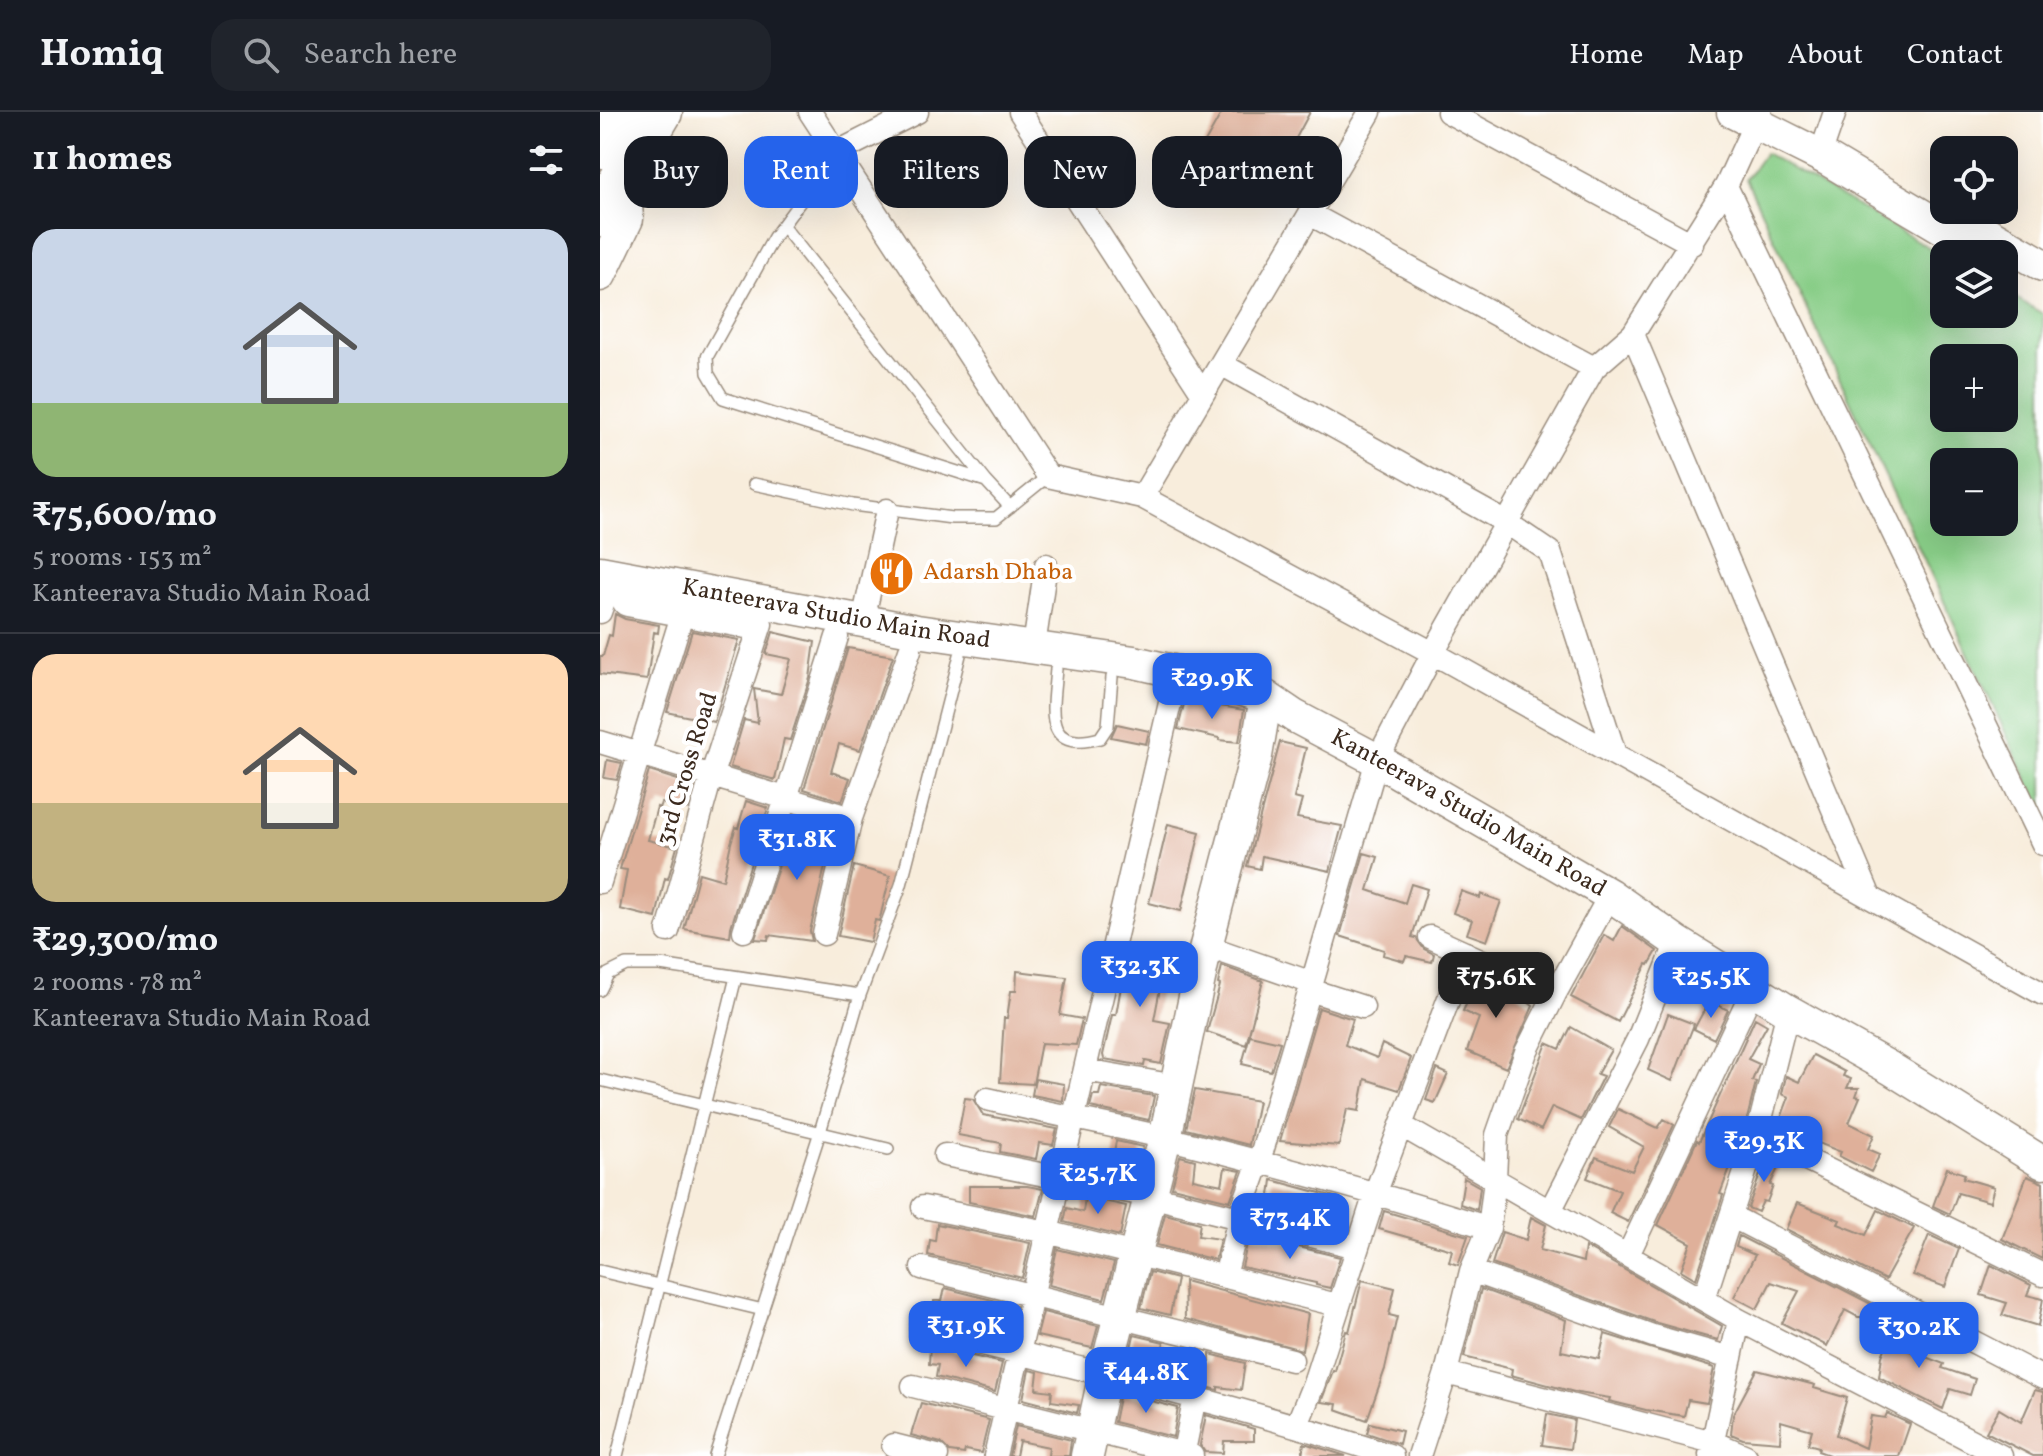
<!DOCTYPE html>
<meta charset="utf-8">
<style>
:root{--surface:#171b24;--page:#20242c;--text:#f1f3f6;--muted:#9ea1a6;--line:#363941;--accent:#2563eb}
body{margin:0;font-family:Vollkorn,serif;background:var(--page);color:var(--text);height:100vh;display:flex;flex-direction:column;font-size:30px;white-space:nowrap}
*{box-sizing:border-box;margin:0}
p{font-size:26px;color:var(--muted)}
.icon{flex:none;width:44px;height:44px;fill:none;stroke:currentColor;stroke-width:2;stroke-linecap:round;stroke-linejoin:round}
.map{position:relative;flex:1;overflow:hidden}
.panel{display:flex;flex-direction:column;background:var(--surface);width:600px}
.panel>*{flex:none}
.hud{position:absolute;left:24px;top:24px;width:760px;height:72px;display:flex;gap:16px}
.buttons{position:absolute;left:1330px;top:24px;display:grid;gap:16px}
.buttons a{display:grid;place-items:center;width:88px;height:88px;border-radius:16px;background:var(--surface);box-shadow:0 8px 32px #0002;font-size:40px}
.price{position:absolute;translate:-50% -68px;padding:0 18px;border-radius:16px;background:var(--accent);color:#fff;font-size:26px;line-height:52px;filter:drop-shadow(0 2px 4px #0008)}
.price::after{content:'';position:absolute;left:50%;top:48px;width:24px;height:18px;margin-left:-12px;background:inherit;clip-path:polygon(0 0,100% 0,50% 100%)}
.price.on{background:#222;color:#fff}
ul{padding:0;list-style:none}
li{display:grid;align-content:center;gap:16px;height:424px;padding:0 32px}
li+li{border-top:2px solid var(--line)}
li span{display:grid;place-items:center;height:248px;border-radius:24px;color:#555}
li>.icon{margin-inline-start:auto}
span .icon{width:144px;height:144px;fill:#fffc;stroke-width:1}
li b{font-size:34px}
h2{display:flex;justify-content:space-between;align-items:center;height:96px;padding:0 32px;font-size:34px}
.chip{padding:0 28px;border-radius:24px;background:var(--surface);box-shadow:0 8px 32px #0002;font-size:28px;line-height:72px}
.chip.on{background:var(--accent);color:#fff}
header{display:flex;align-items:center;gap:48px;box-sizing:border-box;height:112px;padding:0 40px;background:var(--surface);border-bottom:2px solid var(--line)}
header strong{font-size:38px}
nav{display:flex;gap:44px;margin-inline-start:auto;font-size:28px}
.search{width:560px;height:72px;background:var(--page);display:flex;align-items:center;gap:20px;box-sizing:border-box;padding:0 28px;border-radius:24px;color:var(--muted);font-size:30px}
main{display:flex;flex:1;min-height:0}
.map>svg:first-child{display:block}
.green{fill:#88cd87;stroke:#627c52;stroke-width:2;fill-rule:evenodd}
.building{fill:#dfb09a}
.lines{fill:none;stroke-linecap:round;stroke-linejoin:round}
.lane-casing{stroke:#9a8c7d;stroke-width:14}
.street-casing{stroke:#9a8c7d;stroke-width:25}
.secondary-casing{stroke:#9a8c7d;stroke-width:35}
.highway-casing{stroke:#9a8c7d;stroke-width:45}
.lane{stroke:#fff;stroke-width:11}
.street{stroke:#fff;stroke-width:22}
.secondary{stroke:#fff;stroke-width:32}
.highway{stroke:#fff;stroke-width:42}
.labels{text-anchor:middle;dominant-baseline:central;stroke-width:8;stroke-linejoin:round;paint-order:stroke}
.food-label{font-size:24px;fill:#c56008;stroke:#fff;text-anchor:start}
.street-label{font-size:24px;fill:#3b2a1e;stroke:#fff}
</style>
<header>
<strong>Homiq</strong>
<div class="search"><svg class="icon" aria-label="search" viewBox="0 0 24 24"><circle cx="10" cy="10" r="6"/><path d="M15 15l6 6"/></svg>Search here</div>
<nav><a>Home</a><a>Map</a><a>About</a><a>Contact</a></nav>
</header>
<main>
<section class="panel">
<h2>11 homes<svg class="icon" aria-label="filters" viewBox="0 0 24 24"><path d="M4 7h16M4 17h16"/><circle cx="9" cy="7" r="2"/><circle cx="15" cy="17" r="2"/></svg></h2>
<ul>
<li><span style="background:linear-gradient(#c9d6e8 70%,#8fb573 0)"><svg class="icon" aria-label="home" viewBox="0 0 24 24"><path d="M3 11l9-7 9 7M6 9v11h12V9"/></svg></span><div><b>₹75,600/mo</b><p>5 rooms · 153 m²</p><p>Kanteerava Studio Main Road</p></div></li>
<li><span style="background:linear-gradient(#ffd9b3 60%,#c2b280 0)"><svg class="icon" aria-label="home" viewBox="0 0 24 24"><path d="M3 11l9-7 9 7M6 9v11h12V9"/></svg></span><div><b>₹29,300/mo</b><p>2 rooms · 78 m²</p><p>Kanteerava Studio Main Road</p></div></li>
</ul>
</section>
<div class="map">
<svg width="1443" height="1344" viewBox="0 0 1443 1344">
<rect width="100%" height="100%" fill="#fff"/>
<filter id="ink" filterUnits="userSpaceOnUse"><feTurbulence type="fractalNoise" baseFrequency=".0125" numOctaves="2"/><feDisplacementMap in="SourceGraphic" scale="16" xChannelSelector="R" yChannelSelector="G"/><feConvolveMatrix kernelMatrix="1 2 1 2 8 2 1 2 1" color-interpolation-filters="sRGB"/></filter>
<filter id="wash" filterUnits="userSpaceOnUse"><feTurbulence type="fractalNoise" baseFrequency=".006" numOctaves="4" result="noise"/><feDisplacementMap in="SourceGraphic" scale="32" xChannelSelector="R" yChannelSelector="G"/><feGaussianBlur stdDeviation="1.8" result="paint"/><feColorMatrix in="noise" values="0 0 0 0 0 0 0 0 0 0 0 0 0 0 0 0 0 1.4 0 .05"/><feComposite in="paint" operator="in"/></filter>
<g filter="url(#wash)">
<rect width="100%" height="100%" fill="#f8eddc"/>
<path class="green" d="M1165,41L1344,144V202H1404V179L1443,202V701L1146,67ZM1344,246H1404V306H1344ZM1344,350H1404V410H1344Z"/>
<g id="blocks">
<path class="building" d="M622,0H710L673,69L604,32Z
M15,502L25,507L59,513L58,521L54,520L47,568L0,562V544H3L9,523L12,524Z
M92,519L139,528L114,610L67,600Z
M173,520L215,530L210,566L190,628L184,627L175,668L130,655L144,608L158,611L154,577L181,582L191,547L166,542Z
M248,536L293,544L260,638L239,632L231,660L250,666L242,689L204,677Z
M585,588L644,598L639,630L619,628V626L578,617Z
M517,612L549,619L546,632L511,625Z
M680,630L706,636L694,686L702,688L697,706L742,714L730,759L662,744L660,757L647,754Z
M7,648L22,651L17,668L4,666Z
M49,659L94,673L88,697L61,691L59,696L57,695L48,728L77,735L68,767L65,766L56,806L20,797L27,758L20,757Z
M146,689L168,696L131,815L130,825L84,817L99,761L123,768L131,731L136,715L138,716Z
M195,704L234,716L210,819L212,829L169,823L168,828L155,827Z
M568,712L600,720L581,799L549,791Z
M764,741L778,745L768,778L805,791L811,772L827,777L812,825L816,826L824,837L834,842L832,850L806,844L804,849L783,843L784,838L740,824Z
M254,754L290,764L281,802L279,809L275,808L270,830L238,824Z
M861,779L880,786L881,782L901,789L887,829L867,822L872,808L853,801Z
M1022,814L1057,839L1049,853L1047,852L1018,910L971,885L1004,823L1014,829Z
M528,835L583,844L578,864L563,861L554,908L570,911L561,952L545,949L544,954L504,947L503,943L512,903H516Z
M622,854L663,869L646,933L607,920L620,873L618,872Z
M417,859L467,865L460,903L482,907L476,933L441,931L433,972L400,970L404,906H407L411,879H416Z
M876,862L911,877L933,894L906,956L867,939L879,906L863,899L875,874L871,872Z
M1109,889L1128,898L1114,927L1094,917Z
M719,896L753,907L745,933L777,946L782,932L811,946L799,978L765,967L759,999L747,997L739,1034L680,1029Z
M1068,902L1094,912L1072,969L1048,958Z
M1155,906L1167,913L1148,947L1159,952L1152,969L1156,970L1144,1019L1120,1082L1123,1083L1096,1167L1081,1158L1091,1131L1058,1113L1097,1028L1099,1030Z
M971,915L1011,938L997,962L1003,964L981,1008L952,995L941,1018L918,1007L947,931L960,937Z
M650,923L680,930L671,959L642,952Z
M1213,943L1245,960L1243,964L1251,967L1247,976H1259L1256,984L1260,985L1249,1011L1274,1023L1268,1037L1280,1042L1271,1060L1239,1044L1241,1040L1194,1021L1192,1025L1177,1017L1189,985L1182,982L1186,964L1199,970Z
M837,957L848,962L835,991L826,988Z
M435,967L464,972L463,989L432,983Z
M501,975L554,984L549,1008L490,995L493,983H499Z
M595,978L658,989L649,1033L586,1017Z
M365,986L373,987L383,1003L457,1017L453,1033L439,1031L436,1047L400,1040L401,1031L358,1023Z
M1018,997L1058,1016L1064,1007L1074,1013L1028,1110L1010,1101L1020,1079L987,1066L996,1045L1032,1059L1044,1035L1009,1015Z
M516,1029L543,1035L535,1067L510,1062Z
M1167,1043L1181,1050L1170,1073L1173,1074L1167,1090L1163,1089L1158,1100L1148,1096Z
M580,1044L595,1048L593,1067L622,1073L625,1056L641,1059L630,1089L572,1075Z
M1347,1056L1365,1062L1363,1066L1394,1075L1390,1090L1358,1081L1350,1102L1333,1094Z
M1427,1064L1443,1071L1442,1147L1402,1127Z
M864,1066L880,1075L877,1098L860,1092Z
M672,1068L739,1086L733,1115L668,1099Z
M369,1074H427L443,1077L436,1104L369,1090Z
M485,1085L526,1094L520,1124L464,1110L467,1096L483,1100Z
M1197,1091L1240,1108L1238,1112L1266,1123L1278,1098L1314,1116L1285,1168L1186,1117Z
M784,1099L868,1124L858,1153L849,1150L852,1138L779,1117Z
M565,1102L600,1111L598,1124L620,1127L615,1148L557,1133Z
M931,1105L946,1113L940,1138L983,1150L985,1135L1122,1214L1118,1228L1057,1211L892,1152L902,1120L926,1128Z
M337,1112L430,1131L422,1166L328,1143L330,1128L335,1129Z
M649,1123L740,1145L730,1176L716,1173V1171L642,1155Z
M1329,1123L1359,1137L1345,1175L1313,1163Z
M1139,1124L1271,1192L1264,1205H1258L1245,1198L1227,1234L1182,1211L1199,1179L1171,1170L1157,1197L1134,1185L1155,1143L1136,1135Z
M457,1137L514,1151L504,1187L449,1173Z
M1391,1153L1431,1173L1427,1183L1443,1187L1438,1214L1402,1203L1407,1191L1381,1183Z
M550,1160L577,1167L570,1203L541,1196Z
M762,1168L795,1176L789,1203L797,1205L785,1257L767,1308L736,1297L737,1292L721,1290L733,1259H735L746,1219L749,1220Z
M584,1169L708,1202L702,1238L585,1207Z
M345,1176L416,1194L412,1208L373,1202L372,1215L333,1206L334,1189H342Z
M881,1177L966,1208L961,1239L999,1247L1005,1222L1114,1256L1107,1291L1088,1288L1084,1304L1046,1298L1009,1289L1010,1286L978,1281L911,1263L912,1257L864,1245Z
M443,1200L498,1214L492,1236L437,1224Z
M1297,1207L1316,1216L1307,1238L1344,1252L1342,1256L1375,1267L1370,1283L1350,1277L1343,1297L1279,1265L1282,1244Z
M534,1223L564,1230L557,1261L527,1254Z
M330,1234L402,1251L395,1280L336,1265L338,1253L329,1252Z
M610,1242L645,1251L641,1278L618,1275V1278L588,1270L587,1251L610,1250Z
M429,1258L438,1260L436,1277L452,1279L451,1289L479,1293L477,1301L423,1287Z
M1157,1258L1215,1273L1214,1276L1247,1286L1236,1323L1265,1336L1271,1304L1285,1306L1287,1301L1310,1312L1299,1344H1232L1218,1339L1219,1335L1208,1332L1212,1318L1181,1309L1180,1330L1143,1327L1131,1322L1133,1303Z
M1435,1278L1443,1280V1344H1433L1386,1320L1399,1297L1421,1310Z
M520,1281L578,1296L573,1325L514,1310Z
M321,1291L389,1308L381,1341L365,1338L364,1342L350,1340L341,1331L311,1323Z
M947,1302L974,1308L970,1337L942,1333Z
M606,1303L654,1317V1329H624L623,1341L605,1340L600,1333Z
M770,1311L802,1319L799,1332L767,1321Z
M416,1314L471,1328L469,1344H448L449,1335L419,1329L416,1344H409Z
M704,1331L730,1339L746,1344H702Z"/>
</g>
</g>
<g filter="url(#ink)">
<use href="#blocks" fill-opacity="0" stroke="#9a8c7d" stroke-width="2"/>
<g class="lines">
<defs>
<path id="lane" d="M183,114L386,369L123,286L108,261L107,245L174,125L236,41
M386,369L410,395
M154,372L253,393L352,406H396L448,364
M456,557C453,596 441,642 500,626L508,614L512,565
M0,878L8,862L26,853H60L260,883
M0,968L288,1037
M0,1159L163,1198
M17,1344L136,865
M115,1344L220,1020L260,883L301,773L360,543"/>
<path id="street" d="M210,0L448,364L542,385L833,541L1443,882
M420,0L603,282
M848,0L1092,132
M236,41L317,0
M1220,44L1235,0
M1126,74L1443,732
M710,102L994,256
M1033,222L1270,785
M621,252L907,411L950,440L1015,642
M542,385L770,0
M0,500L6,483
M263,509L287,398
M434,534L446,453
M0,630L251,706L224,822
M251,706L310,538
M0,770L83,500
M68,819L111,665L161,512
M144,819L237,525
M830,825L955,882
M606,834L712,871L777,648L833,541L994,256L1033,222L1126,74L1160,0
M710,878L763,895
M485,958L576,974
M387,987C446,1001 507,1012 566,1026C674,1053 783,1082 889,1116
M802,1014L1139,1208L1401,1344
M1157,1023L1443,1163
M345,1043L550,1084L757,1135
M323,1095L447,1120L737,1193
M950,1099L1038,927L1077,830
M1131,1104L1443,1266
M1028,1143L1153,877
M322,1156L692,1248
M871,1159L1053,1224L1131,1246
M625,1165L639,1106L659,1050L712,871
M1104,1187L1157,1023L1188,899
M321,1217C479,1256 637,1293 792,1344
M846,1261L1113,1330L1146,1344
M313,1274L592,1344
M697,1313L714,1271L775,1082L866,841
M293,1333L337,1344
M1110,1343L1139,1208
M395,1344L577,561
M583,1344L595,1285
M819,1344L846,1261L871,1159L889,1116L895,1067L897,1023L926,940L955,882L1010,783"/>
<g id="secondary">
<path d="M1133,0L1227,47L1387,142"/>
<path d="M1371,112L1443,153"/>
<path d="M0,163L27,107L24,64"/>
<path id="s1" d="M0,460L317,519L534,550L609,567L666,585L694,604L777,648L1010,783L1077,830L1188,899L1290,956L1443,1051"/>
<path d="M28,488L147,510"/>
<path d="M487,1344L505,1262L565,1026L606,834L656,644L666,585"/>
</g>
<path id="highway" d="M0,35L19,0
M0,103L61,0"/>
</defs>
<use href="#lane" class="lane-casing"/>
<use href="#street" class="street-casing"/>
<use href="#secondary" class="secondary-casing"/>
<use href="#highway" class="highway-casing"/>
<use href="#lane" class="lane"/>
<use href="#street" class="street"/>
<use href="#secondary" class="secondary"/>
<use href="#highway" class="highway"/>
</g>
</g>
<defs>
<symbol id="restaurant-disc" viewBox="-11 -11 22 22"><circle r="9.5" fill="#e8710a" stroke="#fff"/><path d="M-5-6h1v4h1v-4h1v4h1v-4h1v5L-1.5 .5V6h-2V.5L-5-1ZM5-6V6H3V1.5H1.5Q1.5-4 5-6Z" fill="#fff"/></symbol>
</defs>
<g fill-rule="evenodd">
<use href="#restaurant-disc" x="266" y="436" width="51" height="51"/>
</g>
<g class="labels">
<g class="food-label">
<text x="323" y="461">Adarsh Dhaba</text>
</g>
<g class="street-label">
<text stroke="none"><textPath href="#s1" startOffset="240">Kanteerava Studio Main Road</textPath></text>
<text transform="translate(88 657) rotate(-73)">3rd Cross Road</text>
<text stroke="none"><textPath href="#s1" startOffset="912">Kanteerava Studio Main Road</textPath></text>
</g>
</g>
</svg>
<div class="buttons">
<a><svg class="icon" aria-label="locate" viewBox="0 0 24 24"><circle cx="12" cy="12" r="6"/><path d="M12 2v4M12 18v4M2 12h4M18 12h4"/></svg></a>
<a><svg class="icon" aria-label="layers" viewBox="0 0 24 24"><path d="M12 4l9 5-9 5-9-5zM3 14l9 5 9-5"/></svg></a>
<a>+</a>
<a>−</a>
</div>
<b class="price" style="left:612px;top:609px">₹29.9K</b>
<b class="price" style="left:197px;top:770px">₹31.8K</b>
<b class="price" style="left:540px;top:897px">₹32.3K</b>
<b class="price on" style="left:896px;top:908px">₹75.6K</b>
<b class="price" style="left:1111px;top:908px">₹25.5K</b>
<b class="price" style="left:1164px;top:1072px">₹29.3K</b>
<b class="price" style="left:498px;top:1104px">₹25.7K</b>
<b class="price" style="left:690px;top:1149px">₹73.4K</b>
<b class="price" style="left:366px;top:1257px">₹31.9K</b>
<b class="price" style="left:1319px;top:1258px">₹30.2K</b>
<b class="price" style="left:546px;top:1303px">₹44.8K</b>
<div class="hud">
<a class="chip">Buy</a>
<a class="chip on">Rent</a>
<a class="chip">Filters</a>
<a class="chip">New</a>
<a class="chip">Apartment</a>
</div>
</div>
</main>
